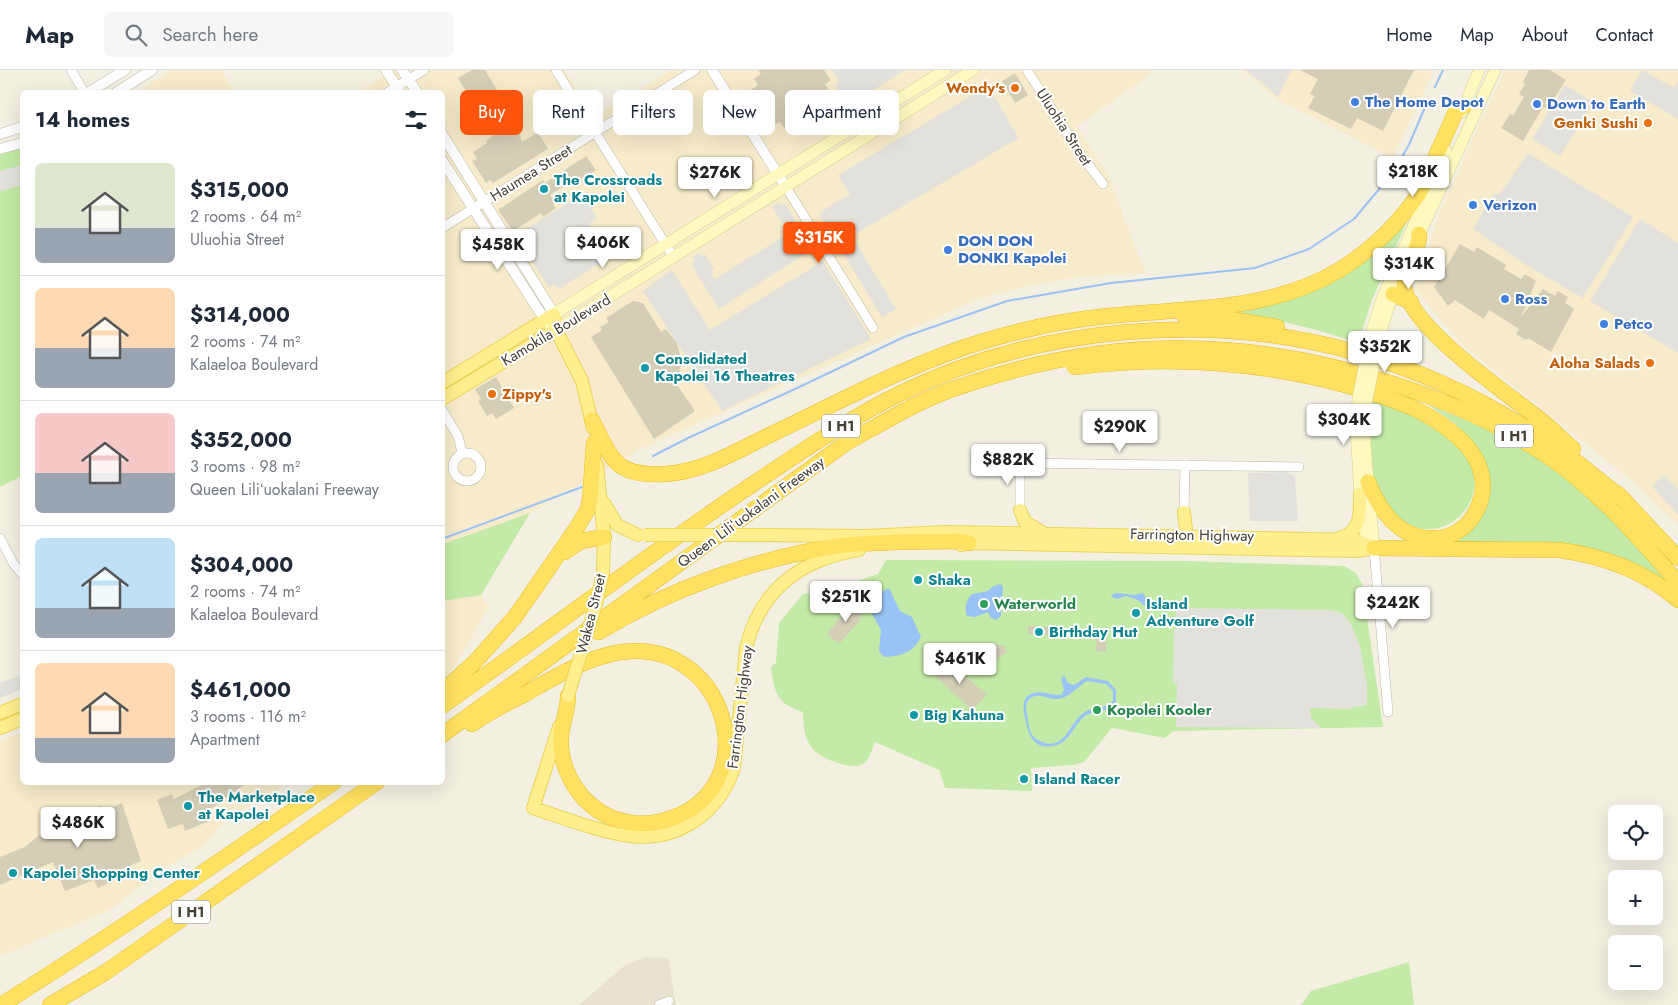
<!DOCTYPE html>
<meta charset="utf-8">
<style>
:root{--surface:#fff;--page:#f6f6f7;--text:#1f2937;--muted:#747a83;--line:#e0e1e3;--accent:#ff540d}
body{margin:0;font-family:Jost,sans-serif;background:var(--page);color:var(--text);height:100vh;display:flex;flex-direction:column;font-size:19px;white-space:nowrap}
*{box-sizing:border-box;margin:0}
p{font-size:16px;color:var(--muted)}
.icon{flex:none;width:28px;height:28px;fill:none;stroke:currentColor;stroke-width:2;stroke-linecap:round;stroke-linejoin:round}
.map{position:relative;flex:1;overflow:hidden}
.drawer{position:absolute;left:20px;top:20px;width:425px;height:695px;display:flex;flex-direction:column;background:var(--surface);border-radius:8px;box-shadow:0 5px 20px #0002}
.drawer>*{flex:none}
.guide{position:absolute;left:460px;top:20px;width:475px;height:45px;display:flex;gap:10px}
.tools{position:absolute;left:1608px;top:735px;display:grid;gap:10px}
.tools a{display:grid;place-items:center;width:55px;height:55px;border-radius:8px;background:var(--surface);box-shadow:0 5px 20px #0002;font-size:25px}
.price{position:absolute;translate:-50% -42px;padding:0 11px;border-radius:5px;background:#fff;color:#222;font-size:16px;line-height:32px;filter:drop-shadow(0 1px 2px #0008)}
.price::after{content:'';position:absolute;left:50%;top:30px;width:15px;height:11px;margin-left:-8px;background:inherit;clip-path:polygon(0 0,100% 0,50% 100%)}
.price.active{background:var(--accent);color:#fff}
ul{padding:0;list-style:none}
li{display:flex;align-items:center;gap:15px;height:125px;padding:0 15px}
li+li{border-top:1px solid var(--line)}
li span{display:grid;place-items:center;flex:none;width:140px;height:100px;border-radius:8px;color:#555}
li>.icon{margin-inline-start:auto}
span .icon{width:60px;height:60px;fill:#fffc;stroke-width:1}
li b{font-size:21px}
h2{display:flex;justify-content:space-between;align-items:center;height:60px;padding:0 15px;font-size:21px}
.chip{padding:0 18px;border-radius:8px;background:var(--surface);box-shadow:0 5px 20px #0002;font-size:18px;line-height:45px}
.chip.active{background:var(--accent);color:#fff}
header{display:flex;align-items:center;gap:30px;box-sizing:border-box;height:70px;padding:0 25px;background:var(--surface);border-bottom:1px solid var(--line)}
header strong{font-size:24px}
nav{display:flex;gap:28px;margin-inline-start:auto;font-size:18px}
.search{width:350px;height:45px;background:var(--page);display:flex;align-items:center;gap:12px;box-sizing:border-box;padding:0 18px;border-radius:8px;color:var(--muted);font-size:19px}
.map>svg:first-child{display:block}
.residential{fill:#e7e3d0}
.commercial{fill:#f7ebcb}
.green{fill:#c3eba7}
.parking{fill:#e3e1dc}
.water{fill:#99c2f5;fill-rule:evenodd}
.lines{fill:none;stroke-linecap:round;stroke-linejoin:round}
.stream{stroke:#99c2f5;stroke-width:2}
.building{fill:#d5ceb7}
.minor-casing{stroke:#bfb9a5;stroke-width:10}
.tertiary-casing{stroke:#bfb9a5;stroke-width:11}
.secondary-casing{stroke:#d6ce8e;stroke-width:12}
.primary-casing{stroke:#ecd457;stroke-width:14}
.motorway-casing{stroke:#e8bd27;stroke-width:16}
.minor{stroke:#fff;stroke-width:9}
.tertiary{stroke:#fff;stroke-width:10}
.secondary{stroke:#fff9c0;stroke-width:11}
.primary{stroke:#ffef8f;stroke-width:12}
.motorway{stroke:#ffe161;stroke-width:15}
.secondary-bridge-casing{stroke:#d6ce8e;stroke-width:12;stroke-linecap:butt}
.primary-bridge-casing{stroke:#ecd457;stroke-width:14;stroke-linecap:butt}
.secondary-bridge{stroke:#fff9c0;stroke-width:11}
.primary-bridge{stroke:#ffef8f;stroke-width:12}
.food-dot{fill:#e8710a;stroke:#fff;stroke-width:2}
.shop-dot{fill:#3f7fe0;stroke:#fff;stroke-width:2}
.culture-dot{fill:#0f9aa8;stroke:#fff;stroke-width:2}
.leisure-dot{fill:#2e9e5b;stroke:#fff;stroke-width:2}
.labels{text-anchor:middle;dominant-baseline:central;stroke-width:4;stroke-linejoin:round;paint-order:stroke}
.shield{fill:#fff;stroke:#7d7970;stroke-width:1}
.shield-label{font-size:14px;font-weight:bold;fill:#454033}
.food-label{font-size:15px;font-weight:bold;fill:#c56008;stroke:#fff;text-anchor:end}
.shop-label{font-size:15px;font-weight:bold;fill:#366cbe;stroke:#fff;text-anchor:start}
.street-label{font-size:15px;fill:#454033;stroke:#fff}
.culture-label{font-size:15px;font-weight:bold;fill:#0d838f;stroke:#fff;text-anchor:start}
.leisure-label{font-size:15px;font-weight:bold;fill:#27864d;stroke:#fff;text-anchor:start}
</style>
<header>
<strong>Map</strong>
<div class="search"><svg class="icon" aria-label="search" viewBox="0 0 24 24"><circle cx="10" cy="10" r="6"/><path d="M15 15l6 6"/></svg>Search here</div>
<nav><a>Home</a><a>Map</a><a>About</a><a>Contact</a></nav>
</header>
<div class="map">
<svg width="1678" height="935" viewBox="0 0 1678 935">
<rect width="100%" height="100%" fill="#f3f0e2"/>
<path class="residential" d="M645,887L668,888L676,935H579L624,896Z"/>
<path class="commercial" d="M172,0H221L235,22H137Z
M394,0H565L594,47L671,0H1154L1143,10L1077,56L1108,105L1146,204L1106,205L1067,209L1019,218L976,230L642,378L530,443L443,474L442,22H357Z
M1242,0H1434L1393,88L1276,29Z
M1505,0H1678V455L1632,411L1461,274L1415,219L1439,144L1480,52Z
M481,525L489,537L452,601L443,608V531Z
M22,662V712L287,713L223,753L202,777L161,800L110,840L0,886V671Z"/>
<path class="green" d="M22,74V406L0,417V81Z
M1414,136L1372,230L1358,273C1309,256 1264,246 1212,241L1312,216Z
M1369,326C1401,336 1458,360 1471,394C1489,442 1432,482 1395,444C1389,439 1379,432 1376,425C1374,419 1374,412 1373,406C1371,394 1368,381 1367,368C1367,354 1368,340 1369,326Z
M1427,334C1465,350 1505,366 1541,388C1595,422 1635,473 1678,520V527L1632,495L1431,472L1460,463L1487,396C1472,365 1455,352 1427,334Z
M530,443L481,525L443,531V474Z
M886,490L1182,491L1344,496L1356,503L1362,514L1383,657L1174,661L1165,668L1112,658L1084,692L1074,695L1031,698L1032,721L945,718L939,700L875,672C872,679 870,688 864,693C857,698 849,696 841,694C811,685 803,673 803,642C777,634 774,623 771,597L776,593L779,553L803,524L825,522L878,504Z
M1409,892L1414,935H1301L1311,921Z"/>
<path class="parking" d="M832,0H905L853,33L849,27L844,29L835,14L839,12Z
M1246,0H1291L1278,27Z
M1642,0L1674,18L1678,11V49L1630,21Z
M1565,15L1593,32L1560,86L1532,69Z
M988,16L1019,68L852,166L896,239L882,247L819,143L850,124L838,105Z
M1528,83L1633,147L1583,228L1529,197L1473,159L1494,123L1499,125Z
M22,95V115L0,121V101Z
M582,124L597,148L589,154L598,169L604,166L615,184L558,219L555,214L549,218L516,165Z
M779,133L781,136L785,134L813,179L719,239L691,194L695,191L692,187L699,183L701,186L705,184L714,198L710,201L715,209L789,163L772,137Z
M1640,149L1678,173V283L1590,231Z
M823,191L871,269L722,341L643,221L672,200L710,260Z
M1287,402L1295,407L1298,451H1250L1248,403Z
M1664,405L1678,419V445L1652,416Z
M1176,538L1330,540L1342,543L1350,552L1360,576L1367,615V635L1347,639L1310,638L1311,648L1321,658L1176,657L1177,613H1173L1174,560L1176,559Z
M22,605V619L0,628V613Z"/>
<path class="water" d="M1000,514L1003,517L1001,546L996,550L991,548L988,542L975,547L967,546C964,537 966,531 972,524L988,521L992,517Z
M889,518L900,541L912,547L921,567C913,583 901,586 884,587L879,581L881,560L868,537L881,529L879,524Z
M1117,523L1134,525L1143,523L1147,530L1159,536L1155,540L1147,538L1138,530L1126,526L1117,529L1112,527L1111,525Z
M1064,605L1068,613L1074,615L1086,607L1108,611L1116,620V632C1113,635 1110,638 1107,639C1100,643 1091,642 1085,646C1073,655 1070,674 1052,676C1032,679 1028,663 1025,648C1023,637 1021,626 1034,623C1043,620 1052,626 1061,625L1064,620L1061,609ZM1087,611L1106,614L1113,621V631C1101,641 1094,636 1085,642C1069,651 1065,685 1038,670C1031,667 1029,658 1028,651C1028,643 1023,636 1029,629C1038,621 1048,630 1058,629C1068,628 1079,616 1087,611Z"/>
<g class="lines">
<path class="stream" d="M1435,17L1443,0
M653,386L688,368L795,319L904,267L1007,231L1111,213L1255,198L1309,179L1354,149L1391,105L1409,75L1425,37
M442,469L582,417"/>
</g>
<path class="building" d="M472,0H485L516,51L522,72L538,62L548,79L493,113L490,110L486,113L472,91L477,89L473,82L487,73L486,71L493,66L458,8Z
M758,0H824L831,10L825,14L834,27L828,31L831,36L795,59L791,54L784,58L780,52L774,55L751,20L758,15L754,9L761,4Z
M1300,0H1414L1383,61L1357,48L1351,59L1308,38L1315,26L1310,24L1318,9Z
M1529,0H1550L1566,10L1554,29L1557,31L1551,40L1543,37L1523,71L1501,58L1510,44L1513,46L1524,27L1519,24L1525,14L1523,12Z
M1015,3L1028,25L1015,33L1002,11Z
M586,86L596,100L582,109L580,106L550,125L555,132L553,135L556,138L543,147L541,143L513,161L498,140L543,110L545,113Z
M1460,174L1474,182L1477,177L1506,195L1504,199L1521,209L1525,204L1536,211L1521,247L1543,219L1555,226L1558,221L1568,227L1565,233L1574,239L1551,282L1528,268L1526,270L1516,264L1519,259L1489,240L1484,249L1455,230L1448,236L1434,217Z
M633,231L643,233L661,262L666,259L677,273L680,284L681,295L678,306L673,309L695,341L654,369L591,267L602,260L600,257L609,252L606,248Z
M496,307L514,338L496,349L492,343L487,346L478,331L481,329L475,319Z
M853,531L865,540L859,548L861,549L839,574L827,564Z
M1028,556L1050,557V565L1028,564Z
M1097,558H1107L1106,582L1096,581Z
M994,575H1004L1006,583L998,588L991,582Z
M946,589L987,625L972,640L933,604Z
M207,712H248L208,741L212,750L185,761L183,754L168,759L157,730L172,724L174,729Z
M122,733L141,791L109,804L113,811L98,818L94,810L65,821L53,792L0,815V787L25,777L39,765L48,762L50,757L100,736L108,739Z"/>
<g class="lines">
<defs>
<path id="minor" d="M71,0L84,22
M556,0L674,188
M1027,0L1081,85L1103,114
M388,22L424,0
M786,117L873,258
M442,158L695,0
M442,340L458,366L462,383
M453 397a14 14 0 1 1 28 0a14 14 0 1 1-28 0Z
M1020,440V393L1299,397
M1184,442L1185,395
M0,468L13,493L22,504
M1374,478L1388,642
M659,935L669,931"/>
<path id="tertiary" d="M386,0L400,22
M402,0L417,22
M712,0L786,117
M89,22L125,0
M117,22L152,0
M0,64L22,57
M442,64L554,244
M0,79L22,73
M442,90L545,250"/>
<path id="secondary" d="M1462,42L1479,0
M1417,170L1495,0
M554,244L945,0
M549,254L556,260L973,0
M1370,267L1382,229L1446,80
M1379,270L1387,241L1403,201
M1358,328L1356,361L1360,424L1366,468L1374,478
M1367,330L1365,375L1374,478"/>
<path id="primary" d="M442,313L554,244L556,260L582,311L593,358
M442,329L556,260
M597,395L604,467L603,502
M604,433L617,455L638,465
M1020,440L1025,452L1042,462
M754,465L865,466L945,462L1003,463L1356,470L1374,478
M1339,468C1362,462 1360,443 1360,424
M1179,471L1186,460L1184,442
M961,475L969,473L1356,481L1374,478
M0,643L22,634
M559,657L533,738C564,748 599,762 630,766C678,772 719,743 734,698L746,578C760,519 802,489 859,480
M0,658L22,649"/>
<path id="motorway" d="M1419,164C1420,182 1404,196 1404,214C1405,255 1511,326 1542,351C1553,360 1563,370 1573,379
M1393,224L1411,232
M1185,247L1235,250L1277,257
M1075,297C1171,285 1271,292 1363,320C1402,332 1433,343 1463,372C1482,391 1490,418 1475,443C1467,458 1452,468 1435,468C1399,470 1380,441 1368,412
M592,350C612,390 615,407 665,404C704,402 740,379 774,363C843,330 911,293 984,271C1021,260 1060,251 1099,247C1181,237 1268,244 1341,199C1371,180 1398,154 1418,125C1423,117 1427,106 1431,97C1439,79 1448,60 1456,41L1464,36
M1618,424L1678,488
M1374,478L1559,480C1603,486 1644,500 1678,530
M565,482L581,471L604,467
M599,562C671,518 755,489 838,476C877,471 917,472 956,471L969,473
M442,622L474,593L515,547L578,456L588,439L590,429L594,373
M442,636C546,563 647,485 753,414C801,382 848,349 901,323C1039,256 1210,241 1358,283C1415,299 1472,325 1523,356C1559,377 1592,404 1625,431
M472,654C489,642 507,633 525,624C557,606 595,582 633,581C728,578 765,715 672,748C649,757 623,755 602,743C575,727 556,692 562,659C564,648 568,638 568,626
M442,665L846,373C881,354 916,332 953,319C1103,266 1244,265 1394,314C1449,332 1502,355 1549,387C1599,422 1639,467 1678,513
M1,935C114,864 224,789 334,712
M50,935L106,902L377,712"/>
</defs>
<use href="#minor" class="minor-casing"/>
<use href="#tertiary" class="tertiary-casing"/>
<use href="#secondary" class="secondary-casing"/>
<use href="#primary" class="primary-casing"/>
<use href="#motorway" class="motorway-casing"/>
<use href="#minor" class="minor"/>
<use href="#tertiary" class="tertiary"/>
<use href="#secondary" class="secondary"/>
<use href="#primary" class="primary"/>
<use href="#motorway" class="motorway"/>
<defs>
<path id="secondary-bridge" d="M1358,328L1370,267
M1367,330L1379,270"/>
<path id="primary-bridge" d="M645,465H754
M568,626L596,534L603,502"/>
</defs>
<use href="#secondary-bridge" class="secondary-bridge-casing"/>
<use href="#primary-bridge" class="primary-bridge-casing"/>
<use href="#secondary-bridge" class="secondary-bridge"/>
<use href="#primary-bridge" class="primary-bridge"/>
</g>
<g class="food-dot">
<circle cx="1015" cy="18" r="5"/>
<circle cx="1648" cy="53" r="5"/>
<circle cx="1650" cy="293" r="5"/>
<circle cx="492" cy="324" r="5"/>
</g>
<g class="shop-dot">
<circle cx="1355" cy="32" r="5"/>
<circle cx="1537" cy="34" r="5"/>
<circle cx="1473" cy="135" r="5"/>
<circle cx="948" cy="180" r="5"/>
<circle cx="1505" cy="229" r="5"/>
<circle cx="1604" cy="254" r="5"/>
</g>
<g class="culture-dot">
<circle cx="544" cy="119" r="5"/>
<circle cx="645" cy="298" r="5"/>
<circle cx="918" cy="510" r="5"/>
<circle cx="1136" cy="543" r="5"/>
<circle cx="1039" cy="562" r="5"/>
<circle cx="914" cy="645" r="5"/>
<circle cx="1024" cy="709" r="5"/>
<circle cx="188" cy="736" r="5"/>
<circle cx="13" cy="803" r="5"/>
</g>
<g class="leisure-dot">
<circle cx="984" cy="534" r="5"/>
<circle cx="1097" cy="640" r="5"/>
</g>
<g class="labels">
<g class="shield">
<rect x="822" y="344.5" width="38" height="23" rx="4"/>
<rect x="1495" y="354.5" width="38" height="23" rx="4"/>
<rect x="172" y="830.5" width="38" height="23" rx="4"/>
</g>
<g class="shield-label">
<text x="841" y="356">I H1</text>
<text x="1514" y="366">I H1</text>
<text x="191" y="842">I H1</text>
</g>
<g class="food-label">
<text x="1005" y="18">Wendy's</text>
<text x="1638" y="53">Genki Sushi</text>
<text x="1640" y="293">Aloha Salads</text>
<text x="502" y="324" text-anchor="start">Zippy's</text>
</g>
<g class="shop-label">
<text x="1365" y="32">The Home Depot</text>
<text x="1547" y="34">Down to Earth</text>
<text x="1483" y="135">Verizon</text>
<text x="958" y="171">DON DON<tspan x="958" dy="17">DONKI Kapolei</tspan></text>
<text x="1515" y="229">Ross</text>
<text x="1614" y="254">Petco</text>
</g>
<g class="street-label">
<text transform="translate(1064 57) rotate(57)">Uluohia Street</text>
<text transform="translate(531 103) rotate(-32)">Haumea Street</text>
<text transform="translate(556 260) rotate(-31)">Kamokila Boulevard</text>
<text transform="translate(751 442) rotate(-36)">Queen Liliʻuokalani Freeway</text>
<text transform="translate(1192 465) rotate(1)">Farrington Highway</text>
<text transform="translate(591 544) rotate(-76)">Wakea Street</text>
<text transform="translate(740 637) rotate(-83)">Farrington Highway</text>
</g>
<g class="culture-label">
<text x="554" y="110">The Crossroads<tspan x="554" dy="17">at Kapolei</tspan></text>
<text x="655" y="289">Consolidated<tspan x="655" dy="17">Kapolei 16 Theatres</tspan></text>
<text x="928" y="510">Shaka</text>
<text x="1146" y="534">Island<tspan x="1146" dy="17">Adventure Golf</tspan></text>
<text x="1049" y="562">Birthday Hut</text>
<text x="924" y="645">Big Kahuna</text>
<text x="1034" y="709">Island Racer</text>
<text x="198" y="727">The Marketplace<tspan x="198" dy="17">at Kapolei</tspan></text>
<text x="23" y="803">Kapolei Shopping Center</text>
</g>
<g class="leisure-label">
<text x="994" y="534">Waterworld</text>
<text x="1107" y="640">Kopolei Kooler</text>
</g>
</g>
</svg>
<div class="tools">
<a><svg class="icon" aria-label="locate" viewBox="0 0 24 24"><circle cx="12" cy="12" r="6"/><path d="M12 2v4M12 18v4M2 12h4M18 12h4"/></svg></a>
<a>+</a>
<a>−</a>
</div>
<b class="price" style="left:1413px;top:128px">$218K</b>
<b class="price" style="left:715px;top:129px">$276K</b>
<b class="price active" style="left:819px;top:194px">$315K</b>
<b class="price" style="left:603px;top:199px">$406K</b>
<b class="price" style="left:498px;top:201px">$458K</b>
<b class="price" style="left:1409px;top:220px">$314K</b>
<b class="price" style="left:1385px;top:303px">$352K</b>
<b class="price" style="left:1344px;top:376px">$304K</b>
<b class="price" style="left:1120px;top:383px">$290K</b>
<b class="price" style="left:1008px;top:416px">$882K</b>
<b class="price" style="left:846px;top:553px">$251K</b>
<b class="price" style="left:1393px;top:559px">$242K</b>
<b class="price" style="left:960px;top:615px">$461K</b>
<b class="price" style="left:78px;top:779px">$486K</b>
<div class="guide">
<a class="chip active">Buy</a>
<a class="chip">Rent</a>
<a class="chip">Filters</a>
<a class="chip">New</a>
<a class="chip">Apartment</a>
</div>
<section class="drawer">
<h2>14 homes<svg class="icon" aria-label="filters" viewBox="0 0 24 24"><path d="M4 7h16M4 17h16"/><circle cx="9" cy="7" r="2"/><circle cx="15" cy="17" r="2"/></svg></h2>
<ul>
<li><span style="background:linear-gradient(#dfe7d0 65%,#9aa5b1 0)"><svg class="icon" aria-label="home" viewBox="0 0 24 24"><path d="M3 11l9-7 9 7M6 9v11h12V9"/></svg></span><div><b>$315,000</b><p>2 rooms · 64 m²</p><p>Uluohia Street</p></div></li>
<li><span style="background:linear-gradient(#ffd9b3 60%,#9aa5b1 0)"><svg class="icon" aria-label="home" viewBox="0 0 24 24"><path d="M3 11l9-7 9 7M6 9v11h12V9"/></svg></span><div><b>$314,000</b><p>2 rooms · 74 m²</p><p>Kalaeloa Boulevard</p></div></li>
<li><span style="background:linear-gradient(#f6c9c9 60%,#9aa5b1 0)"><svg class="icon" aria-label="home" viewBox="0 0 24 24"><path d="M3 11l9-7 9 7M6 9v11h12V9"/></svg></span><div><b>$352,000</b><p>3 rooms · 98 m²</p><p>Queen Liliʻuokalani Freeway</p></div></li>
<li><span style="background:linear-gradient(#bfe0f5 70%,#9aa5b1 0)"><svg class="icon" aria-label="home" viewBox="0 0 24 24"><path d="M3 11l9-7 9 7M6 9v11h12V9"/></svg></span><div><b>$304,000</b><p>2 rooms · 74 m²</p><p>Kalaeloa Boulevard</p></div></li>
<li><span style="background:linear-gradient(#ffd9b3 75%,#9aa5b1 0)"><svg class="icon" aria-label="home" viewBox="0 0 24 24"><path d="M3 11l9-7 9 7M6 9v11h12V9"/></svg></span><div><b>$461,000</b><p>3 rooms · 116 m²</p><p>Apartment</p></div></li>
</ul>
</section>
</div>
